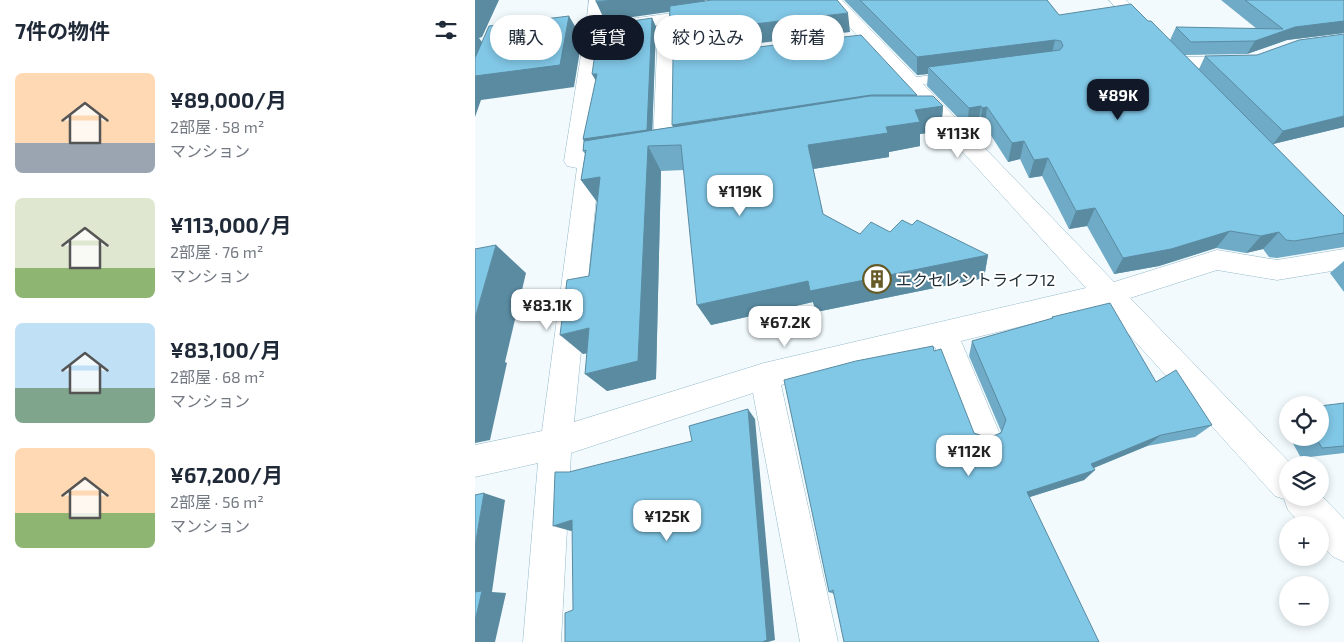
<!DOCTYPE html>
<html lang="ja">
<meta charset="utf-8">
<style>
:root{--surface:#fff;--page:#f2f2f3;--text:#1f2937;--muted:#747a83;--accent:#111827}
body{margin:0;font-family:"Exo 2","Noto Sans JP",sans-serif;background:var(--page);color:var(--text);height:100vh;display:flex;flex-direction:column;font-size:19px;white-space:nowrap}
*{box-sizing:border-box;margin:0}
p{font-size:16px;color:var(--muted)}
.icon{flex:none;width:28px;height:28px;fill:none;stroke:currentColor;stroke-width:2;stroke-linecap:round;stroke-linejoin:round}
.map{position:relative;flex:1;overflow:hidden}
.details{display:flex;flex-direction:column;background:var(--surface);width:475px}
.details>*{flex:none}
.banner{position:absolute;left:15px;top:15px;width:475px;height:45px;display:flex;gap:10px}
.fabs{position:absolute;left:804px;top:396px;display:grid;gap:10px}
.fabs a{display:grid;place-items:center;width:50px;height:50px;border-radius:50%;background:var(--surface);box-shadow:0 2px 8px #0003;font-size:25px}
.price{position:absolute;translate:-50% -42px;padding:0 11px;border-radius:10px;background:#fff;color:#222;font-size:16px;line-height:32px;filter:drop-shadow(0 1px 2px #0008)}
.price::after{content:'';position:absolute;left:50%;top:30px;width:15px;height:11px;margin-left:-8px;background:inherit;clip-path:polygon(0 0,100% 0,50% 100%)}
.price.active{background:var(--accent);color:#fff}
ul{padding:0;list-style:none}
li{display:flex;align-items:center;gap:15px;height:125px;padding:0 15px}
li span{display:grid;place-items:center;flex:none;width:140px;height:100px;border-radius:8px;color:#555}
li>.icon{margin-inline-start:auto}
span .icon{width:60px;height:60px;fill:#fffc;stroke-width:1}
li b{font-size:21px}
h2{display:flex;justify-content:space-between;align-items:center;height:60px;padding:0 15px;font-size:21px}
.tag{padding:0 18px;border-radius:22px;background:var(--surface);box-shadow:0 2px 8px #0003;font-size:18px;line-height:45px}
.tag.active{background:var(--accent);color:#fff}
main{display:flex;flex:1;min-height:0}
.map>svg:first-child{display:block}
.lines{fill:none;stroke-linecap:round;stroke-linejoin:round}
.lane-casing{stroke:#92b9cb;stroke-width:1}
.street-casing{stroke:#92b9cb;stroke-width:1}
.lane{fill:#fff;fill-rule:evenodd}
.street{fill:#fff;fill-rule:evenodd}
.wall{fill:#6fabc6}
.shaded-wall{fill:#5a8ba1}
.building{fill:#81c7e6;stroke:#5a8ba1}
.labels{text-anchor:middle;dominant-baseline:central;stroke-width:4;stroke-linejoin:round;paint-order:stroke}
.poi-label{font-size:16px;fill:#1f2e36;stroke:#fff;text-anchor:start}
</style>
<main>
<section class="details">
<h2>7件の物件<svg class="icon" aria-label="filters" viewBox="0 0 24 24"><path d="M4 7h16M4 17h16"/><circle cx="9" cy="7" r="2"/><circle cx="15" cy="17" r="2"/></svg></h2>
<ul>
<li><span style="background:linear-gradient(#ffd9b3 70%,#9aa5b1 0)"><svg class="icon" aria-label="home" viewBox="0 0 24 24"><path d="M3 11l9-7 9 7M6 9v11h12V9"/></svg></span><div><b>¥89,000/月</b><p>2部屋 · 58 m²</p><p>マンション</p></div></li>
<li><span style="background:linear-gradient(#dfe7d0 70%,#8fb573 0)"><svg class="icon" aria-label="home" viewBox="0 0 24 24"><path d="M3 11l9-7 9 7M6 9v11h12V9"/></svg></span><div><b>¥113,000/月</b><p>2部屋 · 76 m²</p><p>マンション</p></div></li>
<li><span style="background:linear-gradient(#bfe0f5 65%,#7fa58c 0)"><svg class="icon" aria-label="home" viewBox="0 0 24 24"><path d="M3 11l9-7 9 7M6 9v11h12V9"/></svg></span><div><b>¥83,100/月</b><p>2部屋 · 68 m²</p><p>マンション</p></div></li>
<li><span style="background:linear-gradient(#ffd9b3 65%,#8fb573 0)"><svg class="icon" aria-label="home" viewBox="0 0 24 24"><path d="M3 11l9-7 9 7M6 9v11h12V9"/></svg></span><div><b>¥67,200/月</b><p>2部屋 · 56 m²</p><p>マンション</p></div></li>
</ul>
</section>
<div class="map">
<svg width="869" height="642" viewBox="0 0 869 642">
<rect width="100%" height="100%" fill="#f2fafd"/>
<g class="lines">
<defs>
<path id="lane" d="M474,73L478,74L480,77L478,80L435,86L429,82L435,78Z"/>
<path id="street" d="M114,0H130L128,23L231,8L237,9L239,13L237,17L200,23V55L235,51L241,52L244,56L241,60L200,66V146L197,151L189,153L181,151L178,146L183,25L127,34L112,151L122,153L125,158L99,422L289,363L611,288L350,0H367L639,282L742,250L802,260L869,249V269L802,280L742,270L655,298L817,465H812V498H845V494L869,519V562L857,556L845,544V525H827L813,510L809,499L800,496L628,306L486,341L524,432L519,443L508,447L497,443L460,347L306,385L363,642H325L278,393L96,453L86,642H48L63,463L0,477V445L67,431L102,168L92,166L89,161L109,36H95L92,32L95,28L111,26Z
M634,0H651L680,29L683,33L680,37L674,38L668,37Z
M765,56L772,58L774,62L772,66L704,69L697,67L695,63L697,59L704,57Z"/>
</defs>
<use href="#lane" class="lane-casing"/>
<use href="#street" class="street-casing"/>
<use href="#lane" class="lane"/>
<use href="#street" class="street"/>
</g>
<path class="wall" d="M369,0H572L584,15L673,21L695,40L701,27L782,29L746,0H869V33L812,40L772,54L710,55L724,69L730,56L869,127L798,144L869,216V247L802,258L794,257L788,249L771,253L741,248L684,266L639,274L612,226L594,229L567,176L554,178L545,159L533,162L510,126L505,127L503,125L492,127L452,86L453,74L442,75Z
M177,18L181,27L177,130L198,127V57L442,95V96L468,106L466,131L445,134V146L414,152V157L338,169L348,214L385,234L415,232L437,225L513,255L509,278L341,312L338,302L236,325L209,170L186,171L181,379L132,391L112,353L108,354L114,276L122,202L106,180L110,154L108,151L109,142L108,139L121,81L117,74Z
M869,261V292L855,273Z
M577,317L681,382L737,425L720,437L672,446L619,468L620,470L609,480L555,497L359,594L354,592L459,351L499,433L513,438L525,433L526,431L494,356L497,341L576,319Z
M869,403V453L826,458L815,438H845Z
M812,416V433L805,420Z"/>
<path class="shaded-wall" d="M0,0H24L7,37L4,38L13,50L94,16L107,38L99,87L6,100L0,117Z
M138,0H230L228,7L130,21L121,2Z
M373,13L375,32L202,53L194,34Z
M177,18L181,27L177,139L114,149L108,139Z
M869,21V33L812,40L772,54L780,41L820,27Z
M580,40L576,58L453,67V74L442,75V57Z
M117,74H122L123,84Z
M396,95L397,105L202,135L197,125Z
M468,106L466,131L445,134V146L414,152V157L338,169L333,145L411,127L440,110Z
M506,106L503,125L492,127L494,108Z
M512,107L510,126L505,127L507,108Z
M869,116V127L798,144L808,131Z
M549,141L545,159L533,162L537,143Z
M173,146L186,171L181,379L132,391L110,374Z
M573,158L567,176L554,178L559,160Z
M125,177L124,204L106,180Z
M620,208L612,226L594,229L601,211Z
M755,231L741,248L684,266L639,274L648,258Z
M804,232L788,249L771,253L786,236Z
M21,245L51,273L30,362L32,363L15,440L0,443V318Z
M513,255L509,278L341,312L338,302L236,325L222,305L333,281Z
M114,328L135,348L108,354L85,335Z
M273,409L280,419L300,640L293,642H287Z
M686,435L672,446L606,473L616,464Z
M620,470L609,480L545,500L552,492Z
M9,493L30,500L17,592L31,593L20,642H0V546Z
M97,520L114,526L96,531L78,526Z"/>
<path class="building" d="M121,0H138L121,2Z
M237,0H362L373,13L194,34L195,6Z
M385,0H572L584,15L656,4L673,21H676L869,216V233L819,241L811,240L804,232L786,236L755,231L696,249L648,258L620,208L601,211L573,158L559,160L549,141L537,143L512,107L507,108L506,106L494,108L453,67L585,50L588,46L586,41L580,40L442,57Z
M770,0H869V21L820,27L780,41L716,42L701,27L808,29Z
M94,16L85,65L0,76V58L14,26Z
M177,18L172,130L108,139L122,74H117L124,26Z
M869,34V116L808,131L730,56L782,55L824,40Z
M386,35L442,95H396L197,125L198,57Z
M395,96H458L468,106L440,110L445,122L411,127L413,133L333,145L348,214L385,234L396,222L415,232L427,220L437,225L442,220L513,255L335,291L333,281L222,305L206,145L173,146L163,361L110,374L114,328L85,335L92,280L114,276L125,177L106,180L111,150L108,151L109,141Z
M21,245L0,318V249Z
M635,303L681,382L701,370L737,425L686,435L616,464L620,470L552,492L624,642H369L358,590L354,592L309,380L381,361L458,346L459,351L466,349L499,433L513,438L526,433L531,420L497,341L578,318L577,317Z
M869,403V446L847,448L841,438H845V406Z
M273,409L292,640L287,642H90V613L98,610L97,520L78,526L80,472H94L217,441L214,426Z
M9,493L0,546V495Z
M7,591L0,621V592Z"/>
<defs>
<symbol id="building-ring" viewBox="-11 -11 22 22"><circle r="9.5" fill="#fff" stroke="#665a26" stroke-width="1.5"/><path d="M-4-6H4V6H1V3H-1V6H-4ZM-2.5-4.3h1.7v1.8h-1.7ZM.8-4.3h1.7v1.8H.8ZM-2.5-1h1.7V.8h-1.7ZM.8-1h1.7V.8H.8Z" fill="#665a26"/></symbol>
</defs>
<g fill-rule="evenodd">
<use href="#building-ring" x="386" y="263" width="32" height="32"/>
</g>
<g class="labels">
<g class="poi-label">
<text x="421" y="279">エクセレントライフ12</text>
</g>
</g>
</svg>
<div class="fabs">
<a><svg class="icon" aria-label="locate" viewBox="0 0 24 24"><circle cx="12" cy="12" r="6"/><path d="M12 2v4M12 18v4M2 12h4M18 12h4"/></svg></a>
<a><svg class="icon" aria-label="layers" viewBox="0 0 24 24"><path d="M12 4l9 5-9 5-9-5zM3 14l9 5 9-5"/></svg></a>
<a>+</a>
<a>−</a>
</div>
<b class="price active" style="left:643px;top:121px">¥89K</b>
<b class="price" style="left:483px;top:159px">¥113K</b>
<b class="price" style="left:265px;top:217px">¥119K</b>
<b class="price" style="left:72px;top:331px">¥83.1K</b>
<b class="price" style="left:310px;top:348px">¥67.2K</b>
<b class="price" style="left:494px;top:477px">¥112K</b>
<b class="price" style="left:192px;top:542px">¥125K</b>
<div class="banner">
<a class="tag">購入</a>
<a class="tag active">賃貸</a>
<a class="tag">絞り込み</a>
<a class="tag">新着</a>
</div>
</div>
</main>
